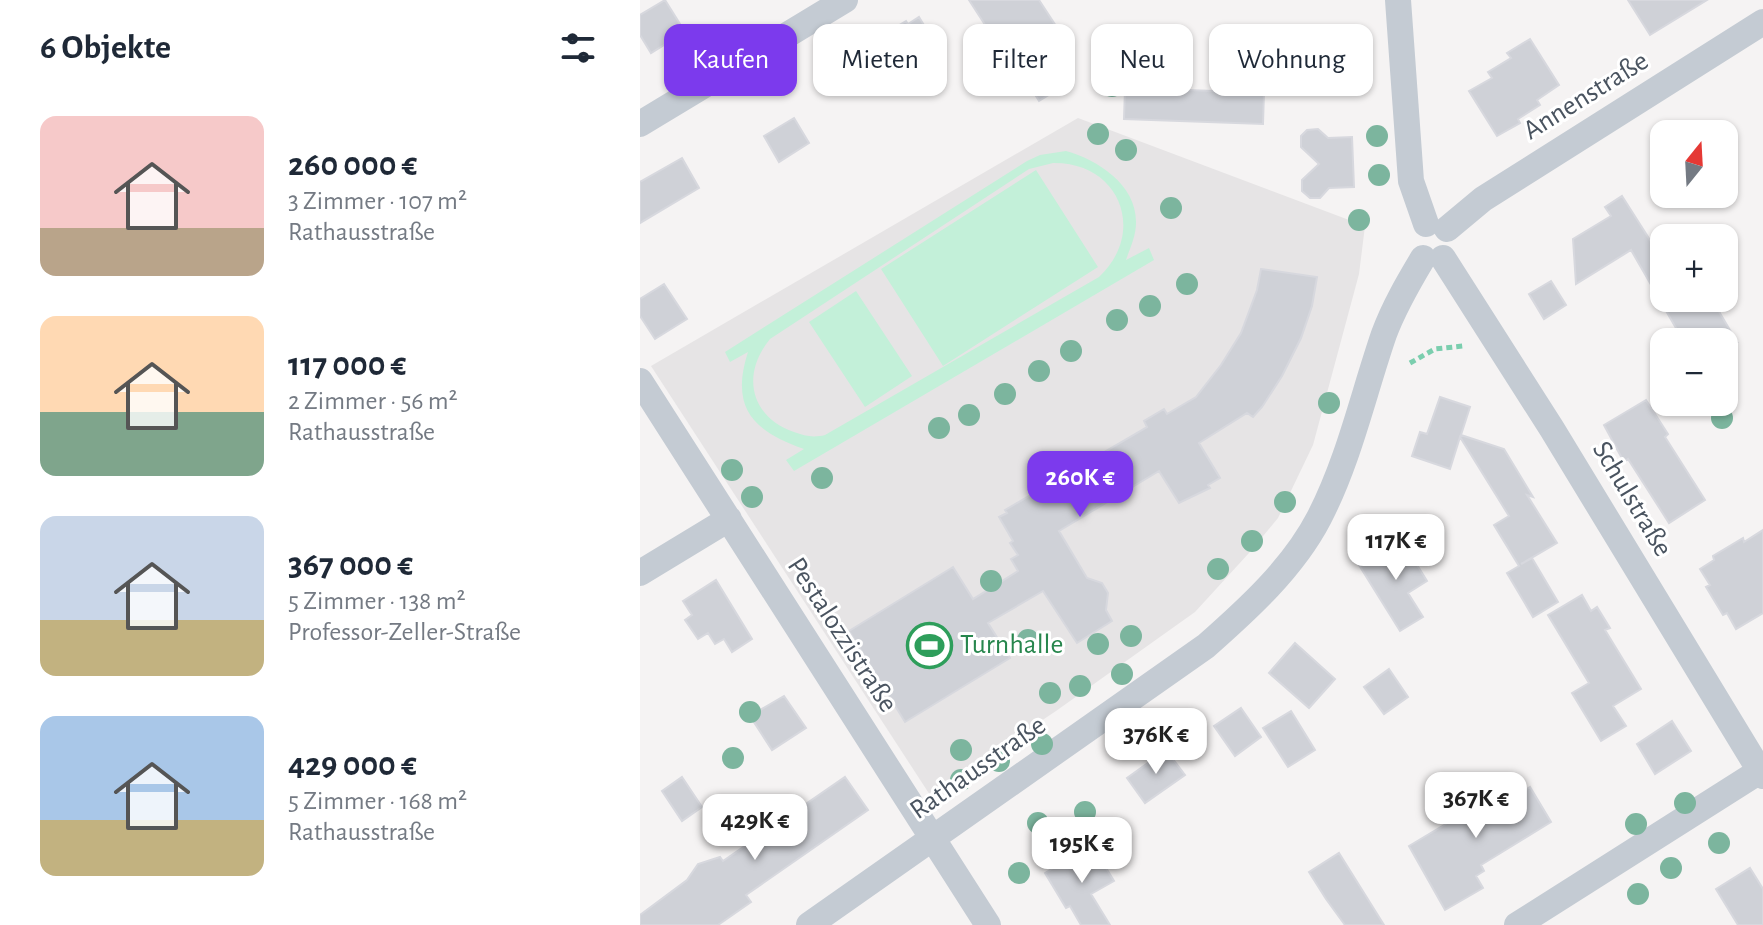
<!DOCTYPE html>
<html lang="de">
<meta charset="utf-8">
<style>
:root{--surface:#fff;--page:#f6f6f7;--text:#1f2937;--muted:#747a83;--accent:#7c3aed}
body{margin:0;font-family:"Alegreya Sans",sans-serif;background:var(--page);color:var(--text);height:100vh;display:flex;flex-direction:column;font-size:30px;white-space:nowrap}
*{box-sizing:border-box;margin:0}
p{font-size:26px;color:var(--muted)}
.icon{flex:none;width:44px;height:44px;fill:none;stroke:currentColor;stroke-width:2;stroke-linecap:round;stroke-linejoin:round}
.map{position:relative;flex:1;overflow:hidden}
.drawer{display:flex;flex-direction:column;background:var(--surface);width:640px}
.drawer>*{flex:none}
.banner{position:absolute;left:24px;top:24px;width:760px;height:72px;display:flex;gap:16px}
.needle{width:52px;rotate:18deg}
.buttons{position:absolute;left:1010px;top:120px;display:grid;gap:16px}
.buttons a{display:grid;place-items:center;width:88px;height:88px;border-radius:16px;background:var(--surface);box-shadow:0 2px 6px #0004;font-size:40px}
.price{position:absolute;translate:-50% -68px;padding:0 18px;border-radius:16px;background:#fff;color:#222;font-size:26px;line-height:52px;filter:drop-shadow(0 2px 4px #0008)}
.price::after{content:'';position:absolute;left:50%;top:48px;width:24px;height:18px;margin-left:-12px;background:inherit;clip-path:polygon(0 0,100% 0,50% 100%)}
.price.active{background:var(--accent);color:#fff}
ul{padding:0;list-style:none}
li{display:flex;align-items:center;gap:24px;height:200px;padding:0 40px}
li span{display:grid;place-items:center;flex:none;width:224px;height:160px;border-radius:16px;color:#555}
li>.icon{margin-inline-start:auto}
span .icon{width:96px;height:96px;fill:#fffc;stroke-width:1}
li b{font-size:34px}
h2{display:flex;justify-content:space-between;align-items:center;height:96px;padding:0 40px;font-size:34px}
.chip{padding:0 28px;border-radius:16px;background:var(--surface);box-shadow:0 2px 6px #0004;font-size:28px;line-height:72px}
.chip.active{background:var(--accent);color:#fff}
main{display:flex;flex:1;min-height:0}
.map>svg:first-child{display:block}
.education{fill:#e6e4e5}
.pitch{fill:#c3f0d9;fill-rule:evenodd}
.building{fill:#cfd1d7;stroke:#d7d8de;stroke-width:2}
.lines{fill:none;stroke-linecap:round;stroke-linejoin:round}
.path{stroke:#7bceae;stroke-width:5;stroke-dasharray:6 4;stroke-linecap:butt}
.minor{stroke:#c4cbd3;stroke-width:26}
.tree{fill:#7cb59e}
.labels{text-anchor:middle;dominant-baseline:central;stroke-width:6;stroke-linejoin:round;paint-order:stroke}
.street-label{font-size:28px;fill:#4a5460;stroke:#fff}
.leisure-label{font-size:28px;fill:#27864d;stroke:#fff;text-anchor:start}
</style>
<main>
<section class="drawer">
<h2>6 Objekte<svg class="icon" aria-label="filters" viewBox="0 0 24 24"><path d="M4 7h16M4 17h16"/><circle cx="9" cy="7" r="2"/><circle cx="15" cy="17" r="2"/></svg></h2>
<ul>
<li><span style="background:linear-gradient(#f6c9c9 70%,#b9a48a 0)"><svg class="icon" aria-label="home" viewBox="0 0 24 24"><path d="M3 11l9-7 9 7M6 9v11h12V9"/></svg></span><div><b>260 000 €</b><p>3 Zimmer · 107 m²</p><p>Rathausstraße</p></div></li>
<li><span style="background:linear-gradient(#ffd9b3 60%,#7fa58c 0)"><svg class="icon" aria-label="home" viewBox="0 0 24 24"><path d="M3 11l9-7 9 7M6 9v11h12V9"/></svg></span><div><b>117 000 €</b><p>2 Zimmer · 56 m²</p><p>Rathausstraße</p></div></li>
<li><span style="background:linear-gradient(#c9d6e8 65%,#c2b280 0)"><svg class="icon" aria-label="home" viewBox="0 0 24 24"><path d="M3 11l9-7 9 7M6 9v11h12V9"/></svg></span><div><b>367 000 €</b><p>5 Zimmer · 138 m²</p><p>Professor-Zeller-Straße</p></div></li>
<li><span style="background:linear-gradient(#a9c7e8 65%,#c2b280 0)"><svg class="icon" aria-label="home" viewBox="0 0 24 24"><path d="M3 11l9-7 9 7M6 9v11h12V9"/></svg></span><div><b>429 000 €</b><p>5 Zimmer · 168 m²</p><p>Rathausstraße</p></div></li>
</ul>
</section>
<div class="map">
<svg width="1123" height="925" viewBox="0 0 1123 925">
<rect width="100%" height="100%" fill="#f5f3f3"/>
<path class="education" d="M438,118L725,226L719,274L673,445L638,518L609,553L555,612L416,711L290,795L11,366Z"/>
<path class="pitch" d="M426,151C458,160 497,185 496,223C496,236 490,248 486,260L509,248L514,260L154,471L146,460L164,449C113,431 90,408 108,352L90,362L85,352L387,161L400,155ZM413,163C480,162 507,232 459,277L185,435C173,438 165,436 154,432C110,417 101,374 130,339L389,169Z
M396,170L458,267L303,366L241,269Z
M216,291L272,376L225,407L169,322Z"/>
<path class="building" d="M25,0L45,32L11,53L0,35V15Z
M329,0H399L416,26L404,34L432,81L399,101L356,32L351,34Z
M988,0H1067L1010,35Z
M279,17L296,45L243,77L224,46L266,21L268,24Z
M703,37L706,83L672,85L670,39Z
M890,39L919,85L897,100L900,105L878,119L880,123L857,136L829,91L852,78L848,72L871,58L867,53Z
M577,74L619,76L618,92H624L623,124L484,119L485,88L576,91Z
M154,118L169,143L139,162L124,136Z
M678,129L688,138L712,137L714,187L689,188L680,198H670L662,191V180L679,164L661,147V136L667,130Z
M42,158L59,188L0,223V182Z
M982,196L1024,262V298H1071L1097,342H1044L991,250L936,284L933,239L971,216L965,207Z
M621,269L677,277L672,306L661,338L642,376L622,407L613,417L607,413L559,443L580,478L568,485L570,488L539,503L519,471L419,531L447,578L462,583L468,593L466,610L472,621L437,643L403,591L348,623L370,658L265,722L209,631L313,567L333,599L378,571L371,559L378,555L370,543L373,541L359,517L367,513L365,510L507,427L504,421L524,409L527,414L556,397L581,365L601,333L617,290Z
M911,281L926,305L904,319L889,294Z
M24,284L47,319L15,339L0,316V299Z
M800,397L830,407L821,435L864,449L893,497L887,495L917,543L881,564L892,558L918,602L893,617L867,573L879,566L854,525L869,516L820,437L810,469L772,456L780,432L787,434Z
M1006,400L1028,434L1025,437L1065,500L1029,523L988,459L984,462L964,425Z
M1123,530V613L1096,629L1087,613L1083,615L1066,587L1070,585L1060,569L1074,560L1073,556L1103,538L1104,542Z
M761,539L787,581L768,593L783,617L760,631L719,565Z
M76,580L112,639L92,652L84,639L75,644L68,633L58,639L45,620L52,615L43,601Z
M942,595L951,611L957,607L970,628L965,630L1001,689L973,706L986,726L961,741L932,693L949,683L908,615Z
M655,643L695,679L669,708L629,673Z
M749,669L768,697L744,714L724,687Z
M144,696L166,728L132,750L110,716Z
M601,708L621,737L595,756L574,726Z
M651,711L675,750L648,767L623,728Z
M1032,721L1051,751L1015,774L997,744Z
M526,750L545,775L505,803L487,778Z
M42,777L62,807L42,821L22,791Z
M205,777L228,810L106,895L111,902L78,925H0V915L47,880L58,864L80,857L83,861Z
M861,779L873,798L890,787L911,822L841,865L844,871L836,876L843,888L805,910L769,846L814,819L809,812Z
M452,845L474,881L451,894L470,925H441L430,906L426,908L405,873Z
M699,853L744,925H705L686,899L669,872Z
M1110,868L1123,889V925H1098L1076,889Z"/>
<g class="lines">
<path class="path" d="M770,363L795,349L823,346"/>
<path class="minor" d="M758,0L771,181L786,224
M0,124L205,0
M807,229L843,199L1123,22
M803,258L912,429L1123,776
M0,381L348,925
M0,573L89,519
M169,925L566,646C608,609 653,568 679,518C709,460 723,395 744,334C754,307 768,283 783,258
M877,925L1123,769"/>
</g>
<g class="tree">
<circle cx="472" cy="86" r="11"/>
<circle cx="458" cy="134" r="11"/>
<circle cx="737" cy="136" r="11"/>
<circle cx="486" cy="150" r="11"/>
<circle cx="739" cy="175" r="11"/>
<circle cx="531" cy="208" r="11"/>
<circle cx="719" cy="220" r="11"/>
<circle cx="547" cy="284" r="11"/>
<circle cx="510" cy="306" r="11"/>
<circle cx="477" cy="320" r="11"/>
<circle cx="431" cy="351" r="11"/>
<circle cx="399" cy="371" r="11"/>
<circle cx="365" cy="394" r="11"/>
<circle cx="689" cy="403" r="11"/>
<circle cx="329" cy="415" r="11"/>
<circle cx="1082" cy="418" r="11"/>
<circle cx="299" cy="428" r="11"/>
<circle cx="92" cy="470" r="11"/>
<circle cx="182" cy="478" r="11"/>
<circle cx="112" cy="497" r="11"/>
<circle cx="645" cy="502" r="11"/>
<circle cx="612" cy="541" r="11"/>
<circle cx="578" cy="569" r="11"/>
<circle cx="351" cy="581" r="11"/>
<circle cx="491" cy="636" r="11"/>
<circle cx="388" cy="640" r="11"/>
<circle cx="458" cy="644" r="11"/>
<circle cx="482" cy="674" r="11"/>
<circle cx="440" cy="686" r="11"/>
<circle cx="410" cy="693" r="11"/>
<circle cx="110" cy="712" r="11"/>
<circle cx="402" cy="744" r="11"/>
<circle cx="321" cy="750" r="11"/>
<circle cx="93" cy="758" r="11"/>
<circle cx="359" cy="761" r="11"/>
<circle cx="321" cy="780" r="11"/>
<circle cx="1045" cy="803" r="11"/>
<circle cx="445" cy="812" r="11"/>
<circle cx="398" cy="823" r="11"/>
<circle cx="996" cy="824" r="11"/>
<circle cx="1079" cy="843" r="11"/>
<circle cx="1031" cy="868" r="11"/>
<circle cx="379" cy="873" r="11"/>
<circle cx="998" cy="894" r="11"/>
</g>
<defs>
<symbol id="stadium-ring" viewBox="-11 -11 22 22"><circle r="9.5" fill="#fff" stroke="#2e9e5b" stroke-width="1.5"/><path d="M0-5a6.5 5 0 1 0 0 10a6.5 5 0 1 0 0-10ZM-3.5-1.8h7v3.6h-7Z" fill="#2e9e5b"/></symbol>
</defs>
<g fill-rule="evenodd">
<use href="#stadium-ring" x="264" y="620" width="51" height="51"/>
</g>
<g class="labels">
<g class="street-label">
<text transform="translate(946 96) rotate(-32)">Annenstraße</text>
<text transform="translate(992 499) rotate(59)">Schulstraße</text>
<text transform="translate(202 635) rotate(57)">Pestalozzistraße</text>
<text transform="translate(338 768) rotate(-35)">Rathausstraße</text>
</g>
<g class="leisure-label">
<text x="320" y="645">Turnhalle</text>
</g>
</g>
</svg>
<div class="buttons">
<a><svg class="needle" viewBox="-14 -14 28 28"><path d="M0-13l5 13h-10z" fill="#e53935"/><path d="M0 13l5-13h-10z" fill="#747a83"/></svg></a>
<a>+</a>
<a>−</a>
</div>
<b class="price active" style="left:440px;top:519px">260K €</b>
<b class="price" style="left:756px;top:582px">117K €</b>
<b class="price" style="left:516px;top:776px">376K €</b>
<b class="price" style="left:836px;top:840px">367K €</b>
<b class="price" style="left:115px;top:862px">429K €</b>
<b class="price" style="left:442px;top:885px">195K €</b>
<div class="banner">
<a class="chip active">Kaufen</a>
<a class="chip">Mieten</a>
<a class="chip">Filter</a>
<a class="chip">Neu</a>
<a class="chip">Wohnung</a>
</div>
</div>
</main>
